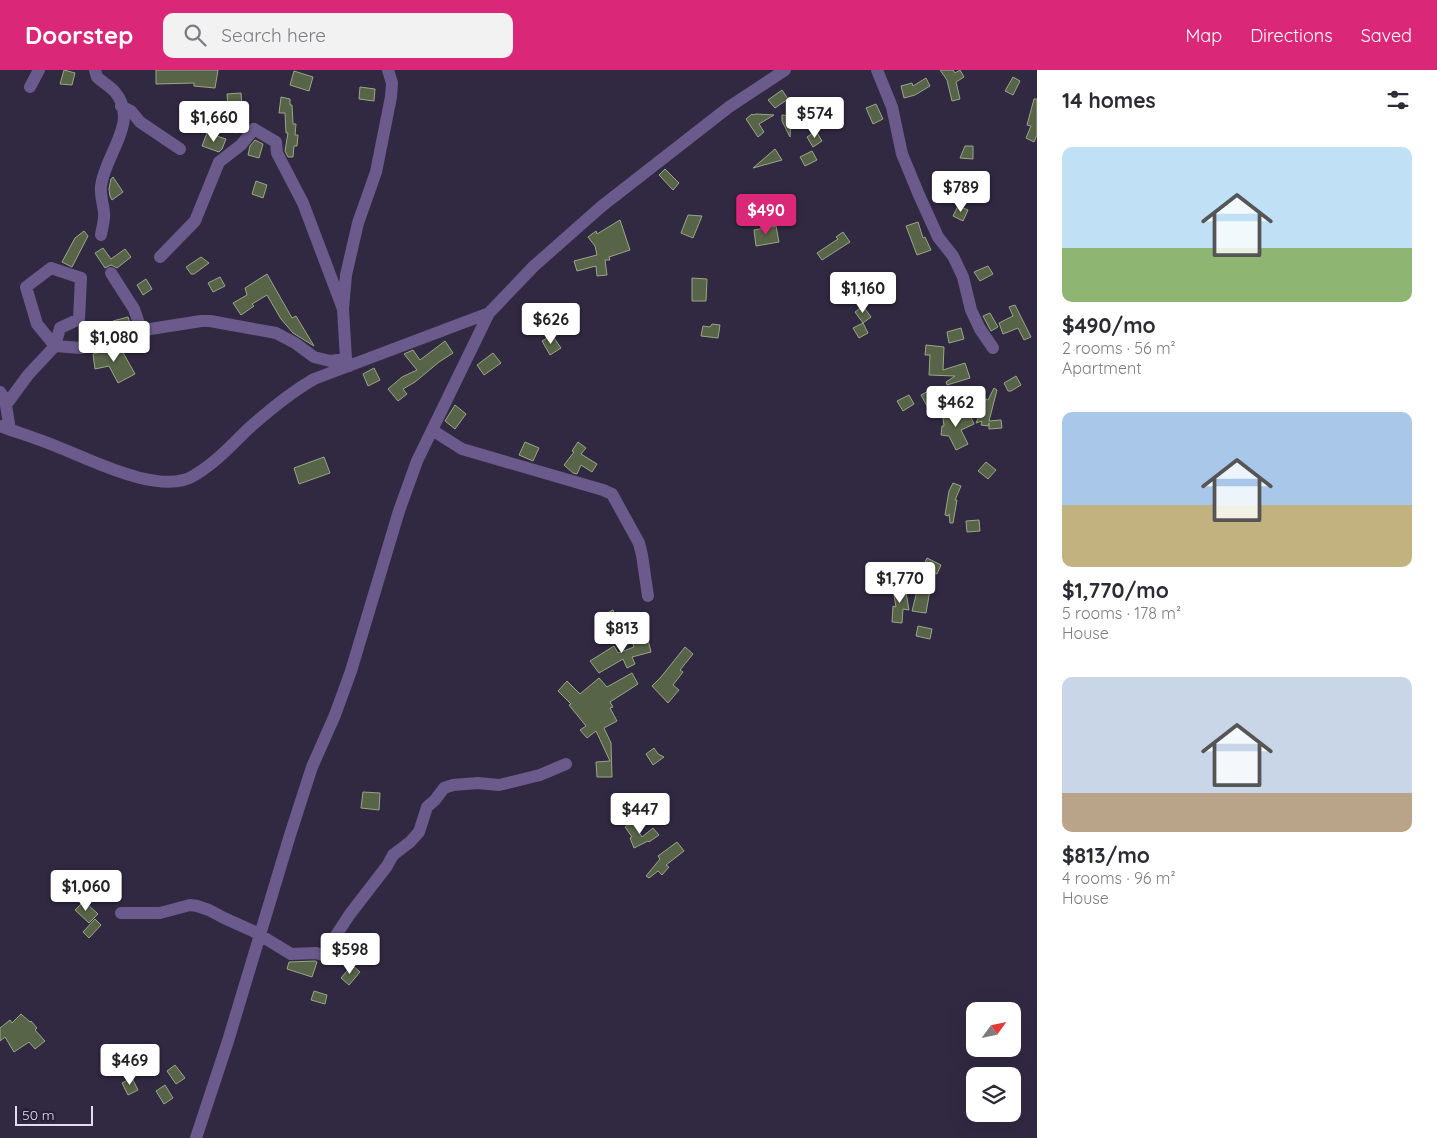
<!DOCTYPE html>
<meta charset="utf-8">
<style>
:root{--surface:#fff;--page:#f2f2f3;--text:#2b2b33;--muted:#7c7c81;--accent:#db2777}
body{margin:0;font-family:Quicksand,sans-serif;background:var(--page);color:var(--text);height:100vh;display:flex;flex-direction:column;font-size:19px;white-space:nowrap}
*{box-sizing:border-box;margin:0}
p{font-size:16px;color:var(--muted)}
.icon{flex:none;width:28px;height:28px;fill:none;stroke:currentColor;stroke-width:2;stroke-linecap:round;stroke-linejoin:round}
.map{position:relative;flex:1;overflow:hidden}
.sheet{display:flex;flex-direction:column;background:var(--surface);width:400px}
.sheet>*{flex:none}
.needle{width:32px;rotate:57deg}
.fabs{position:absolute;left:966px;top:932px;display:grid;gap:10px}
.fabs a{display:grid;place-items:center;width:55px;height:55px;border-radius:10px;background:var(--surface);box-shadow:0 5px 20px #0002;font-size:25px}
.scale{position:absolute;left:15px;bottom:12px;width:78px;box-sizing:border-box;padding-left:5px;border:2px solid #e1dced;border-top:0;font-size:14px;line-height:18px;white-space:nowrap;color:#e1dced;-webkit-text-stroke:4px #271f38;paint-order:stroke}
.price{position:absolute;translate:-50% -42px;padding:0 11px;border-radius:5px;background:#fff;color:#222;font-size:16px;line-height:32px;filter:drop-shadow(0 1px 2px #0008)}
.price::after{content:'';position:absolute;left:50%;top:30px;width:15px;height:11px;margin-left:-8px;background:inherit;clip-path:polygon(0 0,100% 0,50% 100%)}
.price.selected{background:var(--accent);color:#fff}
ul{padding:0;list-style:none}
li{display:grid;align-content:center;gap:10px;height:265px;padding:0 25px}
li span{display:grid;place-items:center;height:155px;border-radius:10px;color:#555}
li>.icon{margin-inline-start:auto}
span .icon{width:90px;height:90px;fill:#fffc;stroke-width:1}
li b{font-size:21px}
h2{display:flex;justify-content:space-between;align-items:center;height:60px;padding:0 25px;font-size:21px}
header{display:flex;align-items:center;gap:30px;box-sizing:border-box;height:70px;padding:0 25px;background:var(--accent);color:#fff}
header strong{font-size:24px}
nav{display:flex;gap:28px;margin-inline-start:auto;font-size:18px}
.search{width:350px;height:45px;background:var(--page);display:flex;align-items:center;gap:12px;box-sizing:border-box;padding:0 18px;border-radius:10px;color:var(--muted);font-size:19px}
main{display:flex;flex:1;min-height:0}
.map>svg:first-child{display:block}
.building{fill:#586447;stroke:#99a787}
.lines{fill:none;stroke-linecap:round;stroke-linejoin:round}
.minor{stroke:#6b5b8d;stroke-width:12}
</style>
<header>
<strong>Doorstep</strong>
<div class="search"><svg class="icon" aria-label="search" viewBox="0 0 24 24"><circle cx="10" cy="10" r="6"/><path d="M15 15l6 6"/></svg>Search here</div>
<nav><a>Map</a><a>Directions</a><a>Saved</a></nav>
</header>
<main>
<div class="map">
<svg width="1037" height="1068" viewBox="0 0 1037 1068">
<rect width="100%" height="100%" fill="#312942"/>
<path class="building" d="M64,0L75,3L72,15L60,14Z
M156,0H218L215,18L194,16V13L156,14Z
M940,0H953L955,3L960,0L964,7L956,12L960,29L952,31L947,10Z
M294,1L313,7L309,21L290,15Z
M1013,7L1020,11L1013,25L1005,21Z
M926,8L930,16L915,25L904,28L901,16L912,13L913,16Z
M360,17L375,19L374,31L359,29Z
M782,20L788,29L775,38L768,30Z
M241,23L242,36H228L227,24Z
M281,27L290,29V35H292L293,54H296L295,65H298L297,76H294L293,87H288L285,81L288,63H286L285,43H279Z
M1034,29H1037V65L1034,72L1026,68L1031,56L1027,55Z
M876,34L883,49L873,54L866,38Z
M752,44L753,45L756,44L774,45L759,54L764,62L758,67L746,49Z
M782,45L791,46L790,67L782,51Z
M229,49L241,53L237,63L225,60Z
M816,61L822,71L813,77L807,67Z
M207,63L226,69L222,79L219,82L202,76Z
M255,70L263,74L259,88L248,85L250,76Z
M965,76H973V89L960,88Z
M775,79L782,90L753,98Z
M812,81L817,90L805,96L800,87Z
M665,99L679,113L673,120L659,105Z
M113,107L123,122L112,130L110,126L109,119L111,109Z
M256,111L267,115L263,128L252,124Z
M950,115L960,119L956,131L946,127Z
M958,136L968,140L963,151L953,146Z
M688,145L702,146L693,168L681,163Z
M620,150L630,180L609,187L610,190H605L607,205L597,206L596,196L577,201L574,191L597,185L595,176L588,167L596,161L597,164Z
M918,152L923,168L925,167L931,180L917,185L906,156Z
M776,156L779,172L756,176L754,160Z
M84,161L88,166L72,197L62,192L75,168Z
M843,162L850,172L822,190L817,183L838,169L836,167Z
M103,178L111,189L125,179L131,187L117,198L111,195L105,198L95,183Z
M201,187L209,193L194,204H191L186,197Z
M988,196L993,204L980,211L974,202Z
M267,204L292,248L296,246L314,276L293,263L281,249L267,225L252,234L254,236L241,245L233,233L247,225L245,218Z
M220,207L225,216L213,222L208,213Z
M692,208L707,209L706,231H692Z
M146,209L152,219L143,225L137,215Z
M571,233L575,240L563,248L558,241Z
M1015,235L1031,267L1024,270L1018,258L1003,264L999,253L1013,246L1009,237Z
M863,236L871,247L863,253L855,242Z
M990,243L998,257L991,261L983,246Z
M128,247L132,259L116,264L113,251Z
M863,253L868,263L859,268L853,258Z
M712,254L720,255L718,268L701,266L703,256L710,257Z
M961,258L964,269L949,273L947,262Z
M552,265L561,278L550,285L542,271Z
M445,271L453,283L439,292L415,312L403,319L407,324L398,331L388,319L402,307L417,300L404,284L413,280L420,290Z
M926,275L944,277L943,300L965,293L970,308L947,315L946,312L955,306L929,305L930,285H925Z
M120,277L135,304L118,313L109,296L95,299L93,284Z
M493,283L501,293L484,305L477,295Z
M374,298L380,310L368,316L363,304Z
M1016,306L1021,315L1011,321H1008L1004,313Z
M994,318L997,320L989,351L1001,350L1002,358L989,359V353L988,356L981,355L982,351L976,353L986,329L988,330Z
M932,319L938,330L927,336L921,325Z
M909,325L914,334L903,341L897,331Z
M455,335L466,344L455,359L445,351Z
M951,338L953,351L969,343L974,354L961,360L968,374L956,380L949,366L941,365L942,356H944L942,339Z
M525,372L539,378L533,391L519,385Z
M578,372L586,378L581,384L597,394L592,402L581,395L577,404L573,403L564,395L574,382L572,381Z
M324,387L330,403L299,414L294,398Z
M986,392L996,400L988,409L978,401Z
M953,413L961,416L955,430H957L953,453H950L949,444L948,446L945,445L949,421Z
M979,450L980,461L967,462L966,451Z
M927,488L941,495L937,504L923,497Z
M905,516L909,540L903,539L902,553L892,552L893,536L896,537L893,519Z
M918,517L930,520L926,543L912,541Z
M613,540L622,564L612,568L607,555L605,556L600,547Z
M918,556L932,559L930,569L916,566Z
M642,561L644,571L648,570L651,582L632,587L635,594L627,598L623,589L599,603L590,591L614,576L618,583L634,577L630,564Z
M685,577L693,584L680,600L683,602L673,615L679,620L668,633L652,616L661,607Z
M632,603L638,614L610,632L613,637L610,638L617,651L604,658L611,673L612,707H597L596,692L610,691L596,661L587,668L580,660L586,656L569,635L571,634L558,621L567,611L580,624L599,608L607,617Z
M654,678L658,684L664,687L653,695L646,684Z
M363,722L380,723L379,740L361,738Z
M632,751L642,767L653,758L659,765L649,772L648,771L634,778L630,768L632,767L625,757Z
M677,772L684,781L666,795L669,797L662,805L658,801L649,808L646,806L660,789L658,786Z
M84,831L98,844L89,853L75,840Z
M95,849L101,855L89,868L83,862Z
M315,891L317,892L312,907L287,899L289,892Z
M352,895L360,902L349,915L341,908Z
M314,921L327,925L325,934L311,930Z
M21,944L30,952L31,951L37,958L35,960L45,971L35,979L29,972L14,982L5,967L0,971V958L10,950L12,953Z
M175,995L185,1008L176,1014L167,1001Z
M132,1008L138,1020L128,1025L122,1013Z
M165,1015L173,1028L164,1034L156,1021Z"/>
<g class="lines">
<path class="minor" d="M95,0L97,7C102,12 110,16 115,22C140,52 105,84 101,116C100,125 103,133 104,142C105,149 102,158 101,165
M877,0L892,37L902,84L919,125L938,167L953,186L963,207L971,240L980,259L993,278
M30,17L39,0
M121,36L131,41L140,52L180,79
M160,187L195,151L219,92L241,75L254,59L276,72L277,83L303,133L343,239
M111,203L134,239L141,259L144,260L201,251H210L276,263L295,273L314,287L330,291L346,289
M349,296L346,289L343,239L346,205L358,153L376,102L391,27L392,13L388,0
M0,322L5,329L10,360
M6,335L28,305L55,276L60,258L79,249L81,208L51,198L26,217L37,254L55,276L81,278L108,272
M0,356C19,363 39,369 58,377C91,390 162,427 195,405C215,393 231,376 247,360C268,341 290,323 314,309L489,243
M432,360L462,379L603,420L612,424L639,473L642,485L648,526
M121,843H160L190,835L197,836L209,840L224,848L253,861L291,884L316,883L323,885L350,844L387,796L393,785L410,772L419,762L427,737L435,730L444,718L453,715L478,713L499,715L540,705L566,694
M196,1068L228,971L290,765L312,697L335,645L351,601L399,441L417,391L489,243L534,196L602,136L729,37L785,0"/>
</g>
</svg>
<div class="fabs">
<a><svg class="needle" viewBox="-14 -14 28 28"><path d="M0-13l5 13h-10z" fill="#e53935"/><path d="M0 13l5-13h-10z" fill="#7c7c81"/></svg></a>
<a><svg class="icon" aria-label="layers" viewBox="0 0 24 24"><path d="M12 4l9 5-9 5-9-5zM3 14l9 5 9-5"/></svg></a>
</div>
<div class="scale">50 m</div>
<b class="price" style="left:815px;top:69px">$574</b>
<b class="price" style="left:214px;top:73px">$1,660</b>
<b class="price" style="left:961px;top:143px">$789</b>
<b class="price selected" style="left:766px;top:166px">$490</b>
<b class="price" style="left:863px;top:244px">$1,160</b>
<b class="price" style="left:551px;top:275px">$626</b>
<b class="price" style="left:114px;top:293px">$1,080</b>
<b class="price" style="left:956px;top:358px">$462</b>
<b class="price" style="left:900px;top:534px">$1,770</b>
<b class="price" style="left:622px;top:584px">$813</b>
<b class="price" style="left:640px;top:765px">$447</b>
<b class="price" style="left:86px;top:842px">$1,060</b>
<b class="price" style="left:350px;top:905px">$598</b>
<b class="price" style="left:130px;top:1016px">$469</b>
</div>
<section class="sheet">
<h2>14 homes<svg class="icon" aria-label="filters" viewBox="0 0 24 24"><path d="M4 7h16M4 17h16"/><circle cx="9" cy="7" r="2"/><circle cx="15" cy="17" r="2"/></svg></h2>
<ul>
<li><span style="background:linear-gradient(#bfe0f5 65%,#8fb573 0)"><svg class="icon" aria-label="home" viewBox="0 0 24 24"><path d="M3 11l9-7 9 7M6 9v11h12V9"/></svg></span><div><b>$490/mo</b><p>2 rooms · 56 m²</p><p>Apartment</p></div></li>
<li><span style="background:linear-gradient(#a9c7e8 60%,#c2b280 0)"><svg class="icon" aria-label="home" viewBox="0 0 24 24"><path d="M3 11l9-7 9 7M6 9v11h12V9"/></svg></span><div><b>$1,770/mo</b><p>5 rooms · 178 m²</p><p>House</p></div></li>
<li><span style="background:linear-gradient(#c9d6e8 75%,#b9a48a 0)"><svg class="icon" aria-label="home" viewBox="0 0 24 24"><path d="M3 11l9-7 9 7M6 9v11h12V9"/></svg></span><div><b>$813/mo</b><p>4 rooms · 96 m²</p><p>House</p></div></li>
</ul>
</section>
</main>
